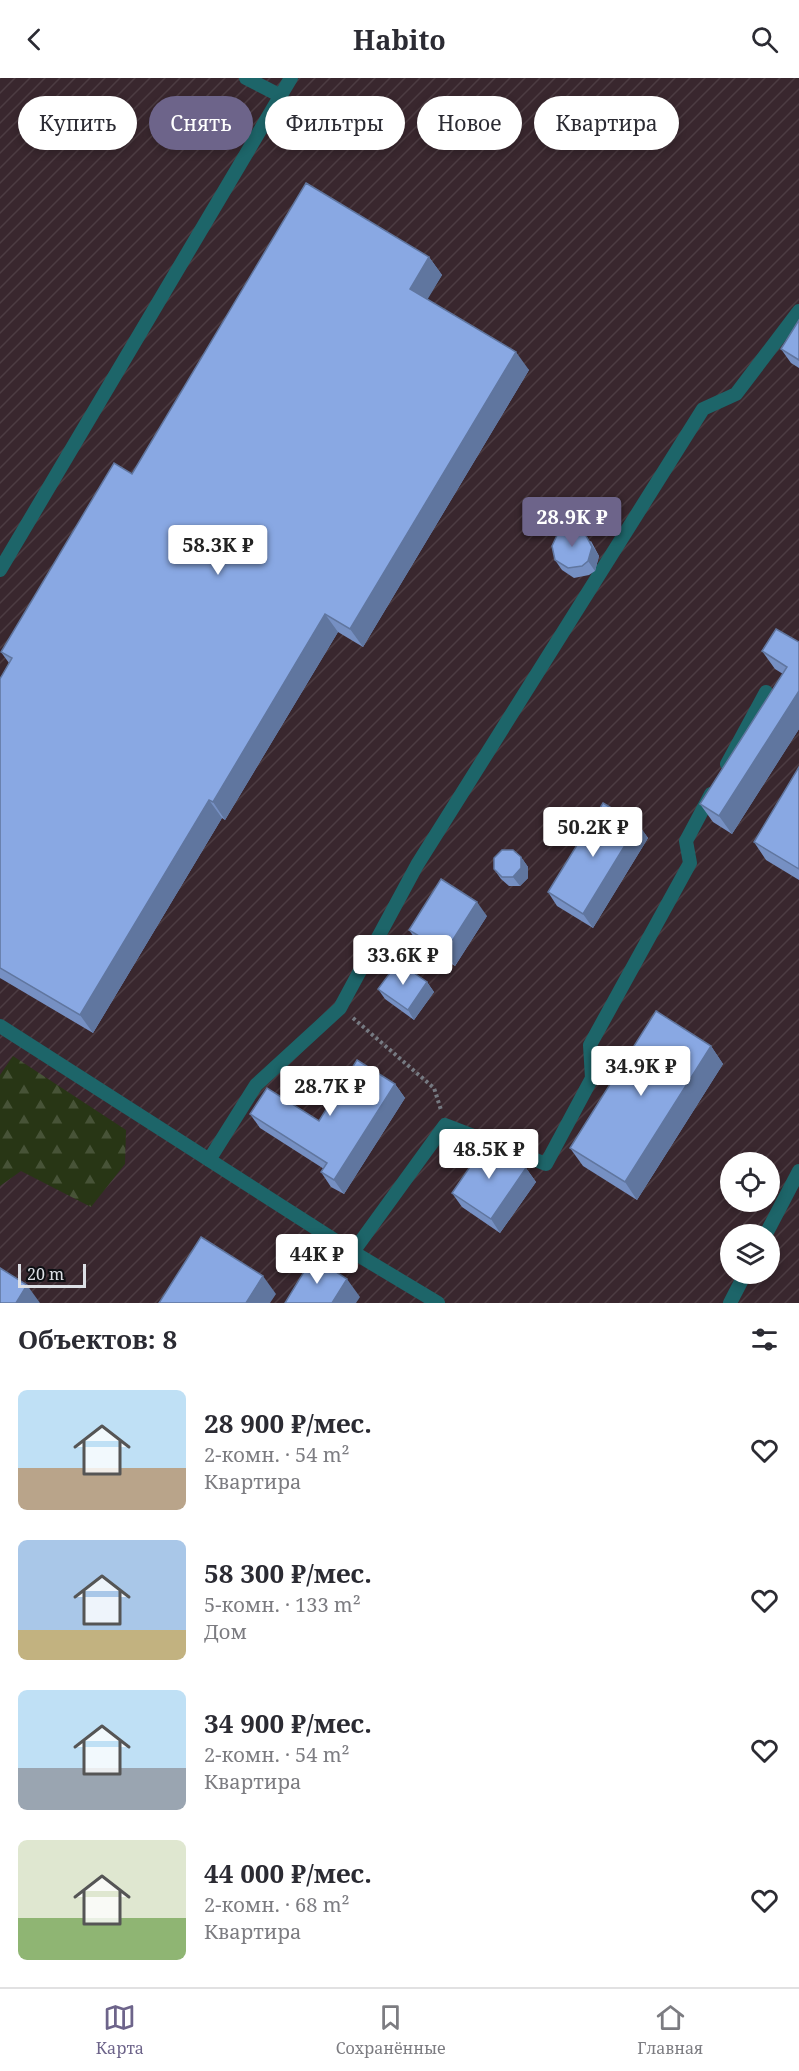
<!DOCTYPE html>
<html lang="ru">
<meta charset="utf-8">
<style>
:root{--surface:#fff;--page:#f7f7f7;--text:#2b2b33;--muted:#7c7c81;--line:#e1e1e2;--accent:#6d648a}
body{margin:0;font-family:"Noto Serif",serif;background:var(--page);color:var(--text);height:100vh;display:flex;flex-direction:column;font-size:22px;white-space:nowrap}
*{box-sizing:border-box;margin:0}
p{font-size:20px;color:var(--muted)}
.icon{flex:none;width:33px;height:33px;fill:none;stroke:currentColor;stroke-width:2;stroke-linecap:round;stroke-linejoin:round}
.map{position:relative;height:1225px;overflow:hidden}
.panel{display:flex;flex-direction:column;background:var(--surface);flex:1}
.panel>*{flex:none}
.guide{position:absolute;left:18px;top:18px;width:764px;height:54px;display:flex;gap:12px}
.fabs{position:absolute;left:720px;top:1074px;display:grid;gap:12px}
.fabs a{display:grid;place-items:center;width:60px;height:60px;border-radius:50%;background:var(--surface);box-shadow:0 3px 9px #0003;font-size:30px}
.scale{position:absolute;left:18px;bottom:15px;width:68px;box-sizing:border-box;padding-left:6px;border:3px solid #dde0e6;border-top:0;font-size:16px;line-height:21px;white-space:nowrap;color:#dde0e6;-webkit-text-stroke:4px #0d0f13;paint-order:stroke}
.price{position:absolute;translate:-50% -51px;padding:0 14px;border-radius:6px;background:#fff;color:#222;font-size:20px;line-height:39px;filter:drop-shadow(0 2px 3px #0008)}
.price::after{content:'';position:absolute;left:50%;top:36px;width:18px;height:14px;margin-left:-9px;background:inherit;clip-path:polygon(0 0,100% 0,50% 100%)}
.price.current{background:var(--accent);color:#fff}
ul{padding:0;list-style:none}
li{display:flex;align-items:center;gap:18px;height:150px;padding:0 18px}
li span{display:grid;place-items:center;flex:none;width:168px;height:120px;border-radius:9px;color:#555}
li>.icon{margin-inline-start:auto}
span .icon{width:72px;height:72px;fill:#fffc;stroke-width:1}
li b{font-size:26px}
h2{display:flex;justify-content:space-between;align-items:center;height:72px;padding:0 18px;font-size:26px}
.pill{padding:0 21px;border-radius:27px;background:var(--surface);box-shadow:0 3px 9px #0003;font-size:21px;line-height:54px}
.pill.current{background:var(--accent);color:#fff}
header{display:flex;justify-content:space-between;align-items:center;height:78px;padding:0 18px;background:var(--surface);font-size:27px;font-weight:700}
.tab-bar{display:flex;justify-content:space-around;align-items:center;height:84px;border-top:2px solid var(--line);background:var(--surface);font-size:16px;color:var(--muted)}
.tab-bar a{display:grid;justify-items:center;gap:3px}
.tab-bar .current{color:var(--accent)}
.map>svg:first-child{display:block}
.industrial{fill:url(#industrial-furrows);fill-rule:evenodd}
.forest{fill:url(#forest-firs)}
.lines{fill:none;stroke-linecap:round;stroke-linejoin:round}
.path{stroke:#767a82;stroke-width:4;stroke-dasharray:3 3;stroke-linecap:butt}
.lane{stroke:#1d6569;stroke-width:14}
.wall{fill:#7690c3}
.shaded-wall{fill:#60769f}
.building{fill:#89a8e3;stroke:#60769f;stroke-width:1.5}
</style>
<header><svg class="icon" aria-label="back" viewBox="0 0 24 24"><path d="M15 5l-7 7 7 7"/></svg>Habito<svg class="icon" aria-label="search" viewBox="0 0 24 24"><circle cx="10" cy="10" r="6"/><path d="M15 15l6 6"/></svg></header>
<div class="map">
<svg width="799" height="1225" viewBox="0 0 799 1225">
<defs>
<pattern id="industrial-furrows" width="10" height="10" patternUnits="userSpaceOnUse" patternTransform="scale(1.5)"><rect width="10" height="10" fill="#39272e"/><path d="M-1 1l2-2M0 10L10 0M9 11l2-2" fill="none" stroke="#4c3c42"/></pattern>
<pattern id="forest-firs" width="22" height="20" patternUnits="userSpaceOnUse" patternTransform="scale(1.5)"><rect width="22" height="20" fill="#283615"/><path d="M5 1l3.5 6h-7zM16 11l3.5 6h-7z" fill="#475337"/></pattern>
</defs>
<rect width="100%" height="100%" fill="#21262f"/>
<path class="industrial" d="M0,0H799V1225H0ZM730,1084H770V1124H730ZM730,1156H770V1196H730Z"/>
<path class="forest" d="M13,978L126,1052L125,1086L91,1129L21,1093L0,1108V997Z"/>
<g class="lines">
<path class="path" d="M353,940L434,1010L441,1032"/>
<path class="lane" d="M246,0L281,18
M0,492L291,0
M727,686L766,614
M0,948L353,1174L438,1225
M209,1082L256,1007L340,930L417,787L703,331L736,316L799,233
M766,1156L799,1093
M353,1174L445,1047L546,1086L592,1000L590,967L690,785L686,763L711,716
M730,1225L745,1196"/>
</g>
<path class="wall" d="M429,179L442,197L427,221L529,292L363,569L338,554L225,742L222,740L93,955L0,900V601L9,585L1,574L132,396Z
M799,242V290L791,285L781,271Z
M591,463L599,478L595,493L589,497L574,500L562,492L555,482Z
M799,564V651L732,756L713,744L700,726L783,596L775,591L762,573Z
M799,689V802L766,782L754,764Z
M638,746L648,760L593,850L557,828L548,814Z
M521,779L528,789V800L520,808H509L501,801L494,791Z
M487,838L455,888L419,866L409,852Z
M427,904L434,914L414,942L385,921L378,911Z
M711,968L723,986L637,1122L583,1088L570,1070Z
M395,1006L405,1020L344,1116L331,1109L321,1094L324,1091L260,1050L250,1036L319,1043Z
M526,1090L536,1104L500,1155L462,1129L452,1115Z"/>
<path class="shaded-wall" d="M429,179L442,197L423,229L410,211Z
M516,274L529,292L363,569L350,551Z
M584,454L599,478L595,493L588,483Z
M325,536L338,554L225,742L213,724Z
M799,613V651L732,756L719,738Z
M209,722L222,740L93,955L80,937Z
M638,746L648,760L593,850L583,836Z
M521,779L528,789V800L520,808L513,799Z
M477,824L487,838L455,888L445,874Z
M427,904L434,914L414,942L408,932Z
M711,968L723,986L637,1122L625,1104Z
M395,1006L405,1020L344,1116L334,1102Z
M526,1090L536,1104L500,1155L491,1141Z
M263,1198L276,1216L270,1225H246Z
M347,1201L360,1219L356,1225H332Z
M27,1207L40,1225H16Z"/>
<path class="building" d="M306,105L429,179L410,211L516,274L350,551L325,536L213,724L209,722L80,937L0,890V601L12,580L1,574L114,385L132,396Z
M799,242V282L781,271Z
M572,450L584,454L592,469L588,483L582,488L568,490L555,482L552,468L558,455Z
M776,551L799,564V613L719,738L700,726L787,589L762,573Z
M799,689V791L754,764Z
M603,725L638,746L583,836L548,814Z
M502,772H513L521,779V790L513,799H502L494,791V780Z
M441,801L477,824L445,874L409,852Z
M398,884L427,904L408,932L378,911Z
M656,933L711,968L625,1104L570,1070Z
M357,982L395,1006L334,1102L321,1094L327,1085L250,1036L267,1010L319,1043Z
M487,1064L526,1090L491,1141L452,1115Z
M201,1159L263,1198L246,1225H159Z
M313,1179L347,1201L332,1225H285Z
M0,1190L27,1207L16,1225H0Z"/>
</svg>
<div class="fabs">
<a><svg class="icon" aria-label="locate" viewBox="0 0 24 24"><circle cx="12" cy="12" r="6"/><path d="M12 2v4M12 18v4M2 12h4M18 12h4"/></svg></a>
<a><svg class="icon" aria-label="layers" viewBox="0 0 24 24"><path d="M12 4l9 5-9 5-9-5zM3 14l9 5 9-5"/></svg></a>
</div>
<div class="scale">20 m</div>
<b class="price current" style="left:572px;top:470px">28.9K ₽</b>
<b class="price" style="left:218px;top:498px">58.3K ₽</b>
<b class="price" style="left:593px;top:780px">50.2K ₽</b>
<b class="price" style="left:403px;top:908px">33.6K ₽</b>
<b class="price" style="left:641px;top:1019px">34.9K ₽</b>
<b class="price" style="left:330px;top:1039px">28.7K ₽</b>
<b class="price" style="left:489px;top:1102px">48.5K ₽</b>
<b class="price" style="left:317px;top:1207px">44K ₽</b>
<div class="guide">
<a class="pill">Купить</a>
<a class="pill current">Снять</a>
<a class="pill">Фильтры</a>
<a class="pill">Новое</a>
<a class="pill">Квартира</a>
</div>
</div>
<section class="panel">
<h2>Объектов: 8<svg class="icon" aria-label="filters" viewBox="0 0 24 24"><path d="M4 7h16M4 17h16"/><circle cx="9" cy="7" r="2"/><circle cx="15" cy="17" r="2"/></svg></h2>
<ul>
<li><span style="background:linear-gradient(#bfe0f5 65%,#b9a48a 0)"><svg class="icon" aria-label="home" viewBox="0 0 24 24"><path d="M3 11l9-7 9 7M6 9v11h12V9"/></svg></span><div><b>28 900 ₽/мес.</b><p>2-комн. · 54 m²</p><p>Квартира</p></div><svg class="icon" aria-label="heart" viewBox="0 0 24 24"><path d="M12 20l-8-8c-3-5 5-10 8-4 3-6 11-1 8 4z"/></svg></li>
<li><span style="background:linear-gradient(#a9c7e8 75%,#c2b280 0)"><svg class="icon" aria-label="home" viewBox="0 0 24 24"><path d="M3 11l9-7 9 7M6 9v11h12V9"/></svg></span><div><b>58 300 ₽/мес.</b><p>5-комн. · 133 m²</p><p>Дом</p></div><svg class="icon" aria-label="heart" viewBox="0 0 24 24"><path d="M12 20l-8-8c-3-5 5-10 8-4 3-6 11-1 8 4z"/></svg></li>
<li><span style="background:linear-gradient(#bfe0f5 65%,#9aa5b1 0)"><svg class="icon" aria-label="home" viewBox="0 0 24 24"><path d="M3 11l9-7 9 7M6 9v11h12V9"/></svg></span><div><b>34 900 ₽/мес.</b><p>2-комн. · 54 m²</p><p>Квартира</p></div><svg class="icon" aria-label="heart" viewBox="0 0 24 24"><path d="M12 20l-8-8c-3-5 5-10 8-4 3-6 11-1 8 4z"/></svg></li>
<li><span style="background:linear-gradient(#dfe7d0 65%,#8fb573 0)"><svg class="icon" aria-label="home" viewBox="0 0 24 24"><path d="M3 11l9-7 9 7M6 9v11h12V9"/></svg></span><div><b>44 000 ₽/мес.</b><p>2-комн. · 68 m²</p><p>Квартира</p></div><svg class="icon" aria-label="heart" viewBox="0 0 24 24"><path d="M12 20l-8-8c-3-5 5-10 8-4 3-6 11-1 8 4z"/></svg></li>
</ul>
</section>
<nav class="tab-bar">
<a class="current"><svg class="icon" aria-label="map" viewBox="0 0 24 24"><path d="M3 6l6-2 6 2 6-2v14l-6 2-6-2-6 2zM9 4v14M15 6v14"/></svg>Карта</a>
<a><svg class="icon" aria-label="saved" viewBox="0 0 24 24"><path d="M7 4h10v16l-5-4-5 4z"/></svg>Сохранённые</a>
<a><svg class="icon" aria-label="home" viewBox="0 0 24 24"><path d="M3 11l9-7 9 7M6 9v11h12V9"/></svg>Главная</a>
</nav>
